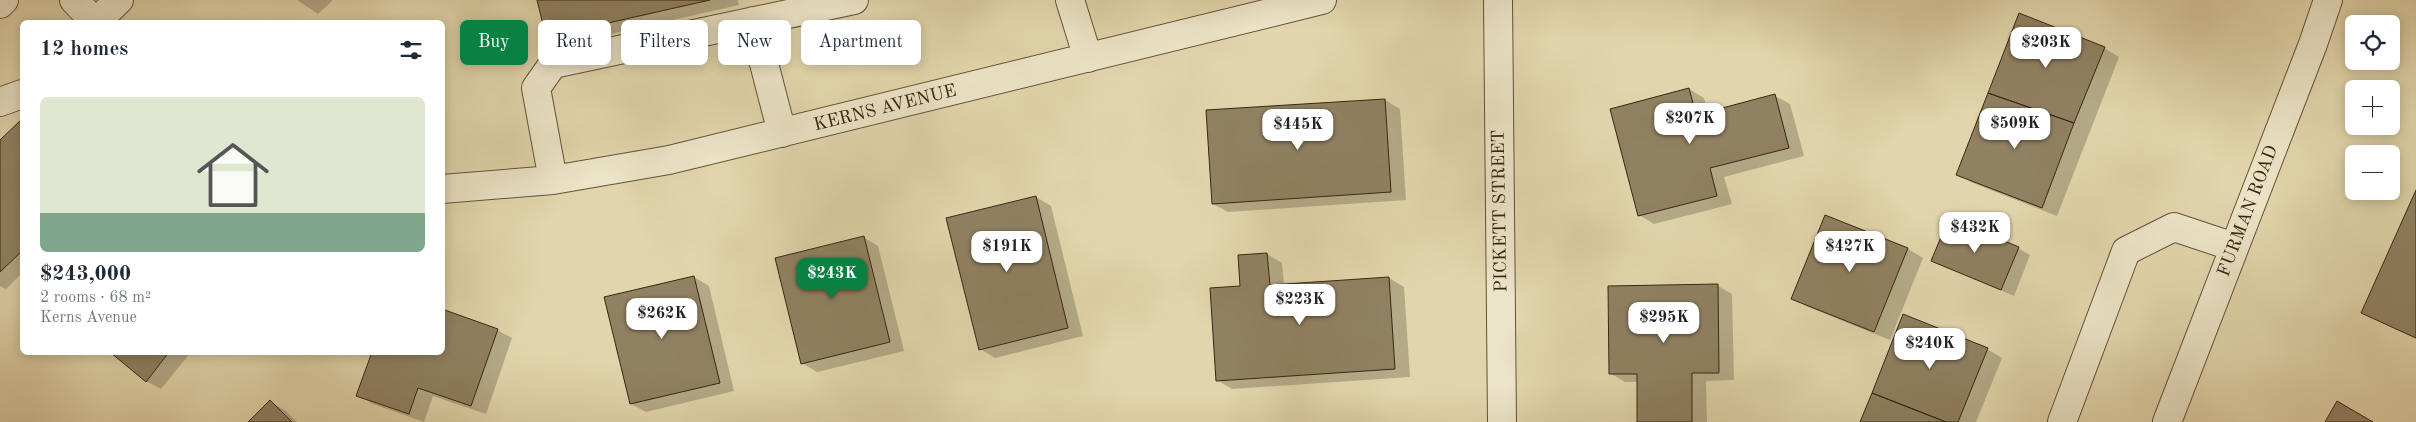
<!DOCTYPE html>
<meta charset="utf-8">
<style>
:root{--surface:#fff;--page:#f2f2f3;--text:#1f2937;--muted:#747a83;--accent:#0b8043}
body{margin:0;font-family:"Old Standard TT",serif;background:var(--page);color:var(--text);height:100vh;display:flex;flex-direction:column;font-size:19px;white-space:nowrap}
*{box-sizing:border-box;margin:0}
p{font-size:16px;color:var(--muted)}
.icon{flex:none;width:28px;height:28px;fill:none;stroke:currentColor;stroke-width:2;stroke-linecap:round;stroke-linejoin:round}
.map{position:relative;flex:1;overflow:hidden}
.details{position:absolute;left:20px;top:20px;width:425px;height:335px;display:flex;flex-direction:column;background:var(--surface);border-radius:8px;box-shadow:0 2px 12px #0003}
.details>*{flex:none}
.hud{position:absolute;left:460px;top:20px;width:475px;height:45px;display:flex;gap:10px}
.buttons{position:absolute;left:2345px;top:15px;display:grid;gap:10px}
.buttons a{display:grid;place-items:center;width:55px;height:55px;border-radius:8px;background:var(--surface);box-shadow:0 2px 12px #0003;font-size:25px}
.price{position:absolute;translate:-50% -42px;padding:0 11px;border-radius:10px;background:#fff;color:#222;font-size:16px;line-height:32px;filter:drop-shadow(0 1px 2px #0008)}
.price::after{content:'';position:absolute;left:50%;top:30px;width:15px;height:11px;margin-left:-8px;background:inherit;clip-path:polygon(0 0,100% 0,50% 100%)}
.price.selected{background:var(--accent);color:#fff}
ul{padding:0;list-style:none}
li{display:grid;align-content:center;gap:10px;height:265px;padding:0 20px}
li span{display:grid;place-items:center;height:155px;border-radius:8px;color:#555}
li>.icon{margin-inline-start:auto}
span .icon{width:90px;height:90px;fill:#fffc;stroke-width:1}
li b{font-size:21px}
h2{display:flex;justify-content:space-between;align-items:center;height:60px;padding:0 20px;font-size:21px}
.chip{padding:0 18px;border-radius:8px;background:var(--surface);box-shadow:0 2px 12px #0003;font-size:18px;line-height:45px}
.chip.selected{background:var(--accent);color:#fff}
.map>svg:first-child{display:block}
.shadow{fill:#0003}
.building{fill:#908162;stroke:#372612}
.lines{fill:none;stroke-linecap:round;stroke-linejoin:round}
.minor-casing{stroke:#625238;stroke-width:30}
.minor{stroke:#ece4c8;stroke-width:28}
.labels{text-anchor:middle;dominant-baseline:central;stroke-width:4.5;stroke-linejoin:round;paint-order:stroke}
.street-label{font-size:18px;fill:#372612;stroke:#ece4c8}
</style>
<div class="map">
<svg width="2416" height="422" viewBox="0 0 2416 422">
<rect width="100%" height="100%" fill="#e2d5ab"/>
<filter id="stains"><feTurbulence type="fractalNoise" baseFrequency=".004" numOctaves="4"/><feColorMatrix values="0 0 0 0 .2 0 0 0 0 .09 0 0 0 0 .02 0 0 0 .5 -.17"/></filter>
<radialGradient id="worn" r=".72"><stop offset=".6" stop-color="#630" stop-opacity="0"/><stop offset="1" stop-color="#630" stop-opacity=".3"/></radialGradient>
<path class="shadow" d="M297,0H333L318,14Z
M539,0H738L739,5L562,45L547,37Z
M2104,48L2119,57L2057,216L1973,183L1958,174Z
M1689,89L1704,98L1708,113L1775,96L1790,104L1804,156L1724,177L1732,204L1654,224L1639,215Z
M1385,100L1400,109L1406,200L1228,212L1213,204Z
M22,120V273L6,289L0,286V142Z
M2416,193V339L2362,313Z
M1036,197L1051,206L1083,336L995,358L980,349Z
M1826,216L1908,249L1923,258L1890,340L1808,307L1793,298Z
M863,237L878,246L904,351L817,372L802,363Z
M2018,248L2030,255L2014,296L1933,261Z
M1267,254L1282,263L1284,285L1389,278L1404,287L1410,377L1232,389L1217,380L1241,287Z
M694,277L709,286L734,391L646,412L631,404Z
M1718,286L1732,294L1734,380L1706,381L1707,422H1639L1638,382H1625L1610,373Z
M497,330L512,338L486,414L433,396L424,422L373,404L358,395L442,352Z
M1987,349L2002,358L1976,422H1861Z
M112,352H191L161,389L146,381Z
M270,402L286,411L297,422H250Z"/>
<path class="building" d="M537,0H710L546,37Z
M2019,13L2105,47L2074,123L1988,93Z
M1689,88L1696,115L1775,94L1789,148L1710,168L1717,196L1638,216L1610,109Z
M1988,93L2074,123L2042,208L1956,175Z
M1385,99L1391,192L1212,204L1206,110Z
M22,119V251L0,272V140Z
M2416,190V338L2361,313Z
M1036,196L1068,328L979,350L946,218Z
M1825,215L1908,248L1874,332L1791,299Z
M1949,218L2019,247L2001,290L1931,261Z
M864,236L890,342L801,364L775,258Z
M1267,253L1270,285L1389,277L1395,369L1216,381L1210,288L1240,286L1238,255Z
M694,276L720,383L630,404L604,297Z
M1718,284L1719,373H1692V422H1637V374H1609L1608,286Z
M442,309L498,329L471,406L418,388L409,414L356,396L372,352H442Z
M1903,314L1988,348L1958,422H1946L1872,393Z
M110,352H169L146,382Z
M1872,393L1946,422H1860Z
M270,400L292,422H248Z
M2337,401L2373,422H2325Z"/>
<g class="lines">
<defs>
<path id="minor" d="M74,0L95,22
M1070,0L1088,58
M1498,0L1502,422
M0,4L4,0
M753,21L782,133
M96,22L119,0
M0,102L22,94
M553,180L536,88L553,64L854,0
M442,189L553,180L669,160L1322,0
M2062,422L2126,251L2174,227L2234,247
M2167,422L2313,44L2328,0"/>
</defs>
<use href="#minor" class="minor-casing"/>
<use href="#minor" class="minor"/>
</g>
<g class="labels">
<g class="street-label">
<text transform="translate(885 108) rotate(-14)">KERNS AVENUE</text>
<text transform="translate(1500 211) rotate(-91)">PICKETT STREET</text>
<text transform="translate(2248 211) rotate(-69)">FURMAN ROAD</text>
</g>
</g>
<rect width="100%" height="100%" filter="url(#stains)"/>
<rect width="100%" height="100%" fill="url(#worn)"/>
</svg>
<div class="buttons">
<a><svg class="icon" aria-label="locate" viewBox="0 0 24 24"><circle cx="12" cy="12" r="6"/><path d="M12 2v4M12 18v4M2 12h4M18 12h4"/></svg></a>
<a>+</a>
<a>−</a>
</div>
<b class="price" style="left:2046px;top:69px">$203K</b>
<b class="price" style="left:1690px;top:145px">$207K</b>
<b class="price" style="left:2015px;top:150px">$509K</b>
<b class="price" style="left:1298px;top:151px">$445K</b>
<b class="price" style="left:1975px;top:254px">$432K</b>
<b class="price" style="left:1007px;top:273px">$191K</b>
<b class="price" style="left:1850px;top:273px">$427K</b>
<b class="price selected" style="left:832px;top:300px">$243K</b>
<b class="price" style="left:1300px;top:326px">$223K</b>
<b class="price" style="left:662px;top:340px">$262K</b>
<b class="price" style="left:1664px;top:344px">$295K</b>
<b class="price" style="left:1930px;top:370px">$240K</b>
<div class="hud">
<a class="chip selected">Buy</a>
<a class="chip">Rent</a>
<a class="chip">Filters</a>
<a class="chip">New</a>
<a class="chip">Apartment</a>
</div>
<section class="details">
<h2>12 homes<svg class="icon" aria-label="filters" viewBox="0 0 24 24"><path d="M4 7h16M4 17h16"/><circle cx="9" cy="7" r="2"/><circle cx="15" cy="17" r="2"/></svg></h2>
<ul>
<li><span style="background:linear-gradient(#dfe7d0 75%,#7fa58c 0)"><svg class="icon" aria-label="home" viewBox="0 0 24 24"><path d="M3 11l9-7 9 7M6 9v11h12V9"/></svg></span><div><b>$243,000</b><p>2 rooms · 68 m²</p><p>Kerns Avenue</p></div></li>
</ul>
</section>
</div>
